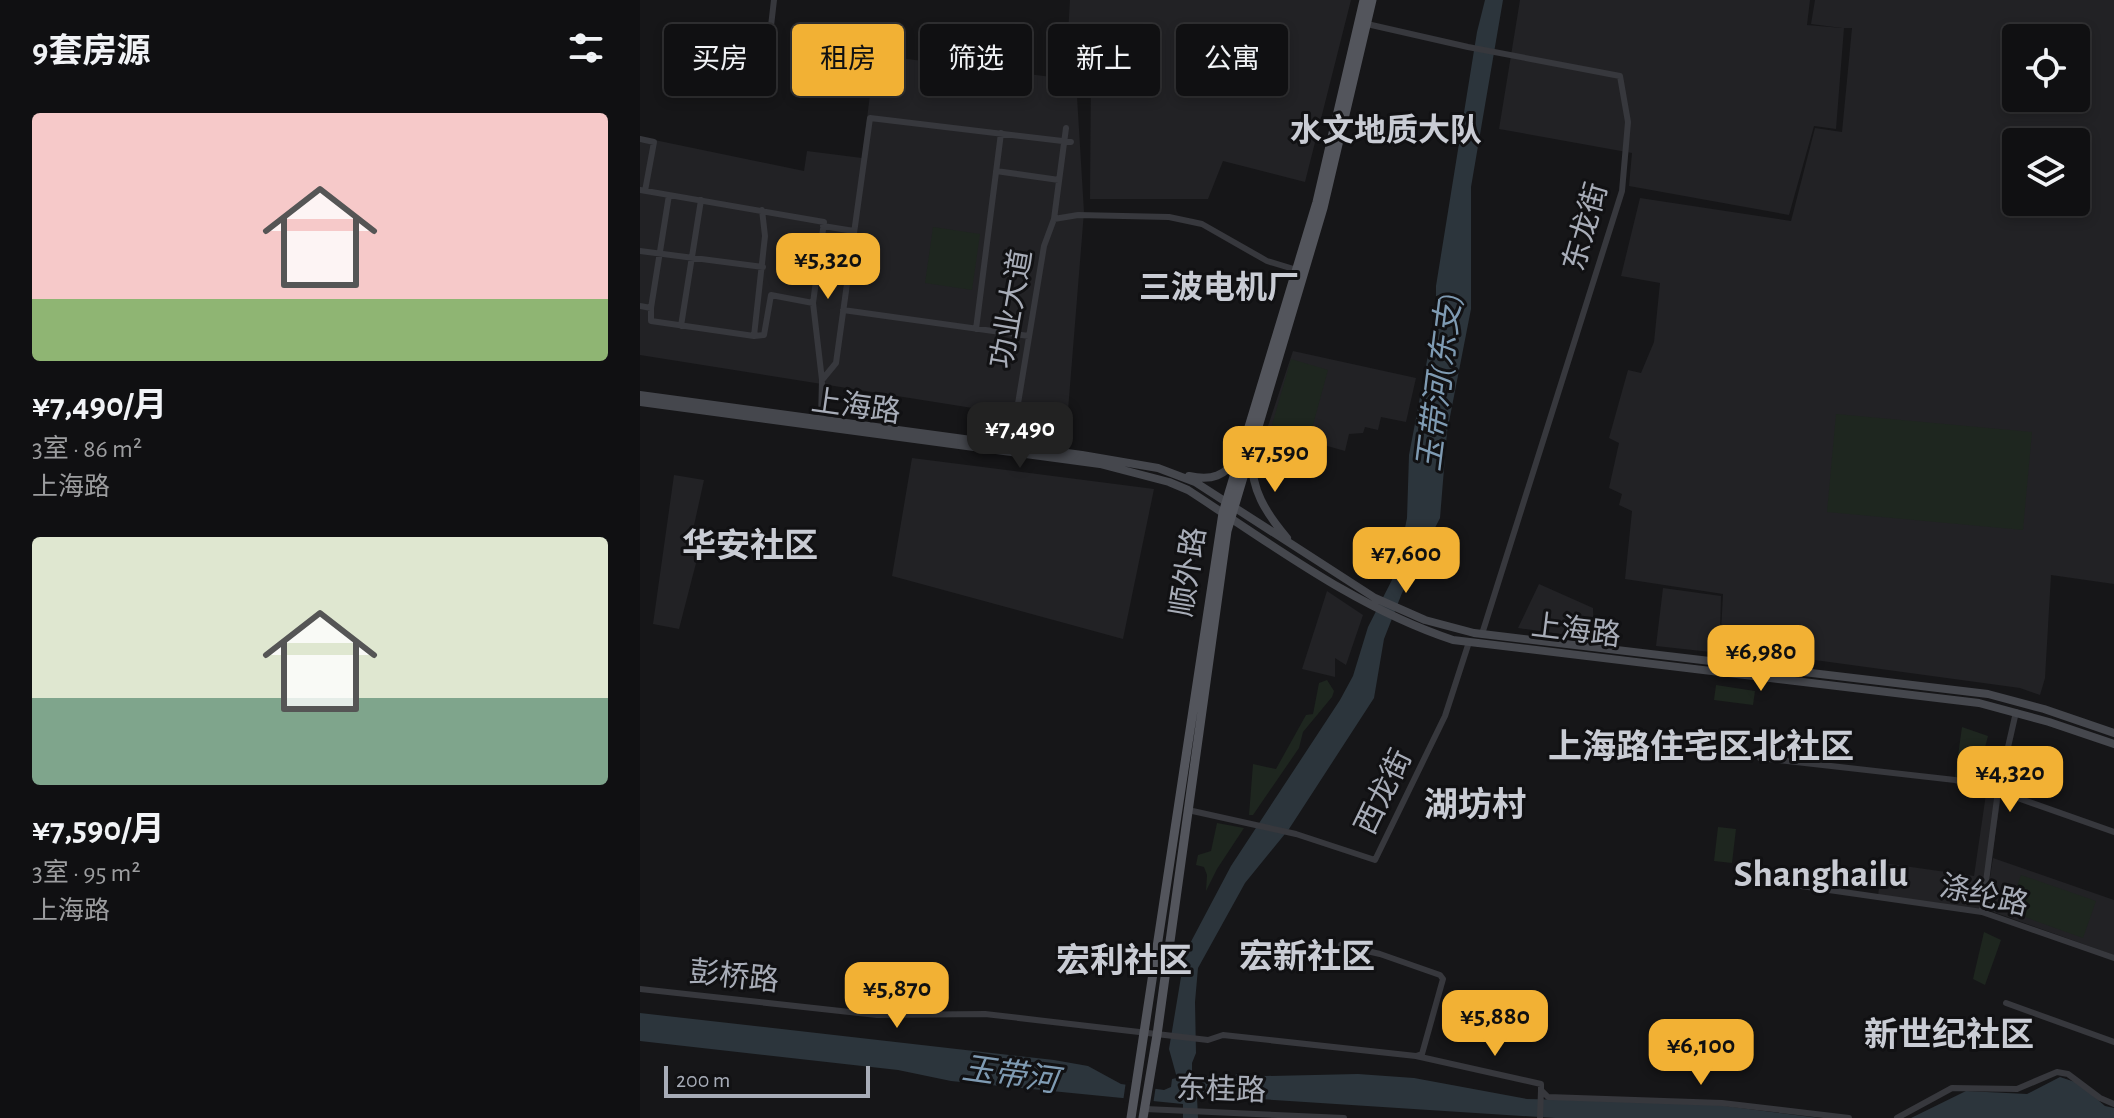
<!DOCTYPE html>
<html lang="zh">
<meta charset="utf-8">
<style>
:root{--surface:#101012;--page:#19191b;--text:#f1f3f6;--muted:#9c9d9f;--line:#303032;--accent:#f2b134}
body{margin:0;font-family:"Alegreya Sans","Noto Sans SC",sans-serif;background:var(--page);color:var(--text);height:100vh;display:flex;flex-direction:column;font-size:30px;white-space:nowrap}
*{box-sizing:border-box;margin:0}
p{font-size:26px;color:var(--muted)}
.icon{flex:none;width:44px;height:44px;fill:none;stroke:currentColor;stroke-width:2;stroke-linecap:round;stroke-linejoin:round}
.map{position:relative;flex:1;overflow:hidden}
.side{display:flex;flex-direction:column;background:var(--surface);width:640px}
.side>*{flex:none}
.banner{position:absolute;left:24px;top:24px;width:760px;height:72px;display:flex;gap:16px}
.buttons{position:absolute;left:1362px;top:24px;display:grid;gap:16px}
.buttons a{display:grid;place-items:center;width:88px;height:88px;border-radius:8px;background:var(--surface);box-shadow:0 4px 12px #0003,0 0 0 2px var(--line);font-size:40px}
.scale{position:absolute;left:24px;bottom:20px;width:206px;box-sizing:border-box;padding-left:8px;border:4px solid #a8adb8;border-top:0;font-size:22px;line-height:28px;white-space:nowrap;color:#a8adb8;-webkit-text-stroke:6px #111113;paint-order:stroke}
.price{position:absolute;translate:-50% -68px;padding:0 18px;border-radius:16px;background:var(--accent);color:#111;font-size:26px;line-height:52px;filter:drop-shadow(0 2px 4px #0008)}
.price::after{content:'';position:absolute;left:50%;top:48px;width:24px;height:18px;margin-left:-12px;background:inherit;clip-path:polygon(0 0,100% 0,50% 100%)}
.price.on{background:#222;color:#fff}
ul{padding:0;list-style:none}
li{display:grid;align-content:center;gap:16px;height:424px;padding:0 32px}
li span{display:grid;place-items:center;height:248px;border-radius:8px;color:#555}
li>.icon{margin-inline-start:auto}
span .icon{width:144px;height:144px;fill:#fffc;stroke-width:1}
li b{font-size:34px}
h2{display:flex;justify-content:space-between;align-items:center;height:96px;padding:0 32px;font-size:34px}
.tag{padding:0 28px;border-radius:8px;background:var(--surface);box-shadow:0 4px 12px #0003,0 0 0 2px var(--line);font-size:28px;line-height:72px}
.tag.on{background:var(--accent);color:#111}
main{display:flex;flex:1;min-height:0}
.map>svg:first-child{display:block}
.built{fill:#222225;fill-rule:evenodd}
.green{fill:#1e261f}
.water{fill:#2c353c}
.pier{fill:#161618}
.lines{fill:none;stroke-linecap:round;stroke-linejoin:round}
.street{stroke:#37383d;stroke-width:6}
.secondary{stroke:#45474d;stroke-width:8}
.primary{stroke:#53555c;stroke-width:9}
.labels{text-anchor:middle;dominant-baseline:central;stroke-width:6;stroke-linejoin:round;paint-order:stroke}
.street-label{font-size:30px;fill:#a8adb8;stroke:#111113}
.neighbourhood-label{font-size:32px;font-weight:bold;fill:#c9ccd4;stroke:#111113}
.water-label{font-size:32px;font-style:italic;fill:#7f9bb3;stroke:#111113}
.quarter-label{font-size:34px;font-weight:bold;fill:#c9ccd4;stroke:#111113}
.district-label{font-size:38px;font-weight:bold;fill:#c9ccd4;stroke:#111113}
</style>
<main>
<section class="side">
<h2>9套房源<svg class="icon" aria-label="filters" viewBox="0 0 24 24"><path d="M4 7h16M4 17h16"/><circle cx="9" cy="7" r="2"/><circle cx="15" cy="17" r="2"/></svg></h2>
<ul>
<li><span style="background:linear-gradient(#f6c9c9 75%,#8fb573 0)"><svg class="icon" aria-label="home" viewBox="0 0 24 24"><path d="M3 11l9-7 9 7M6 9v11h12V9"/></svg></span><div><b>¥7,490/月</b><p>3室 · 86 m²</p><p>上海路</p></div></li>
<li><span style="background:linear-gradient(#dfe7d0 65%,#7fa58c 0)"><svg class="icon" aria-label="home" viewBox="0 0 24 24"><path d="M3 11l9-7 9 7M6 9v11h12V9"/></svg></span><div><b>¥7,590/月</b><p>3室 · 95 m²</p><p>上海路</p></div></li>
</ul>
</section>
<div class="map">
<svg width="1474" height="1118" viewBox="0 0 1474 1118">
<rect width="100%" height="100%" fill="#161618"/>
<path class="built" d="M430,0H711L665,182L583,161L568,199H450L451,72L426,67Z
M880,0H1170L1167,25L1202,28L1171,24L1175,0H1474V584L1411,575L1405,678L1400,695L1380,688L1094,649V634L1081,632L1083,594L985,579L992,511L979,505L982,494L969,488L979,443L969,438L988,370L1001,373L1014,342L1020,283L981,276L1000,198L1151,221L1175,128L1202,132L1212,28H1204L1196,129L1174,126L1149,215L989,186L992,153L859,129ZM1376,38H1436V98H1376ZM1376,142H1436V202H1376Z
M235,55L436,80L444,212L427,423L0,355V137L164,171L167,151L222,158Z
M653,351L776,378L766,422L741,417L738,430L725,427L723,433L709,434L705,451L627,429Z
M272,458L514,489L483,639L252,576Z
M34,475L64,480L53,530L63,536L39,629L13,624Z
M899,584L953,608L954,639L878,628Z
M1023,588L1081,596L1080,633L1090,636L1089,654L1016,646Z
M687,591L723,615L706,665L695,658V677L662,669Z
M1346,794L1361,796L1344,910L1238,895L1243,863L1334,876Z
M1353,858L1474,900V955L1345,909Z"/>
<path class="green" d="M293,227L340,234L332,290L285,283Z
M651,359L688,370L670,436L632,425Z
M1196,414L1392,432L1383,530L1187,512Z
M687,680L694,691L692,697L663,732L659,748L613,815H609L613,764L636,769L666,715L673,714L679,683Z
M1076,685L1115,691L1113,705L1074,700Z
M1322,727L1348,736L1336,782L1315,777Z
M577,823L604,828L577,869L566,891L567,875L564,867L556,865L558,855L571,851Z
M1078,827L1096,829L1092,863L1074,861Z
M1381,875L1456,901L1443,938L1368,911Z
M1344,932L1361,940L1345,985L1333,979Z"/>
<path class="water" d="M845,0H863L831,187V309L807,432L800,518L762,593L744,639L734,698L649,829L605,883L558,968L555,1002L556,1053L552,1063V1081L562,1084L564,1076L595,1078L596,1074L626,1076L718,1074L774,1078L887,1099L1062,1103L1179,1118H915L572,1096L557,1097L558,1118H543V1104L311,1081L258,1070L0,1041V1013L414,1060L448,1066L481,1084L524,1090L531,1087L532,1079L537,1078L529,1049L545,953L591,866L700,700L713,676L728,627L756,572L767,518L769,455L796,313V286L837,32Z
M1420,1077L1438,1083L1465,1106L1474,1108V1118H1271L1326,1091L1387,1094Z"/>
<path class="pier" d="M486,1081L516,1085L513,1105L483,1102Z"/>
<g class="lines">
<path class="street" d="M727,24L828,47L980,76L988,122L982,191L842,634
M131,26L134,0
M0,139L14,142L5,191
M356,171L419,180
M0,190L184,222L173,303L182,380
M414,219L438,215L529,217L562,224L627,261L657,270
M183,226L214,231
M0,251L123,267
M0,306L11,308V321L114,336L124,335L131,295L173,303
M11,308L29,195
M203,310L389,336
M41,326L61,200
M336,329L361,133
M114,336L125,236L122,210
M181,420L182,380L196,363L230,118L431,142
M371,446L404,246L414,219L426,128
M1120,758L1315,780L1358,791L1474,832
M548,810L656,834L735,860L805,716L829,642
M1106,878L1342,912L1474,958
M1342,912L1358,791L1376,712
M0,989L237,1015L345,1014L568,1040L583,1035L776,1056L782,1054L803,979L800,975L740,954L701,945
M1366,1003L1474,1042
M776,1056L901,1084V1090L908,1097L1082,1103L1209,1118
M505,1109L704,1118
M900,1118L901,1090
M1257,1118L1312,1088L1377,1089L1417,1072L1428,1074L1460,1098L1474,1104"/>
<path class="secondary" d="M0,395L442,455L518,468L555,482L735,598L785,620L834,633L1348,694L1404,709L1474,733
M0,402L460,464L529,482L548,490C633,545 716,608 813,640L1339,703L1409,722L1474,744
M612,454C610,489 626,513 647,538
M549,476C572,481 585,476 598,457"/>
<path class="primary" d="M491,1118L583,513L677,202L724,0
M503,1118L517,1035L587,531L683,208L732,0"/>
</g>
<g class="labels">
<g class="street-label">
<text transform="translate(946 227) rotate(-74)">东龙街</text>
<text transform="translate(372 309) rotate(-80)">功业大道</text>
<text transform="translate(216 407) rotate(8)">上海路</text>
<text transform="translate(549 572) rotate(-81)">顺外路</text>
<text transform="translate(936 631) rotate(7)">上海路</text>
<text transform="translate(744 792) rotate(-64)">西龙街</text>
<text transform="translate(1344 896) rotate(13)">涤纶路</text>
<text transform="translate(94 977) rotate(6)">彭桥路</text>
<text transform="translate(581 1090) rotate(2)">东桂路</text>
</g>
<g class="neighbourhood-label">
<text x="746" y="131">水文地质大队</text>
<text x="579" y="288">三波电机厂</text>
</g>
<g class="water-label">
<text transform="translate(800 382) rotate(-83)">玉带河(东支)</text>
<text transform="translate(370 1075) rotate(8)">玉带河</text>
</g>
<g class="quarter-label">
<text x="110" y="547">华安社区</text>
<text x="1061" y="748">上海路住宅区北社区</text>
<text x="835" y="806">湖坊村</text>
<text x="667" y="958">宏新社区</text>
<text x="484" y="962">宏利社区</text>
<text x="1309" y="1036">新世纪社区</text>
</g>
<g class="district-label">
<text x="1181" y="875">Shanghailu</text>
</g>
</g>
</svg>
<div class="buttons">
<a><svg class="icon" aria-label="locate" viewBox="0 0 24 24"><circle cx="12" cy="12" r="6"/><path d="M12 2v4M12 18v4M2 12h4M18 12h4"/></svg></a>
<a><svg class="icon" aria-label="layers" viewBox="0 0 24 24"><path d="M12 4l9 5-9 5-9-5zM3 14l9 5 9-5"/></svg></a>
</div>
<div class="scale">200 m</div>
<b class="price" style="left:188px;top:301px">¥5,320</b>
<b class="price on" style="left:380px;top:470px">¥7,490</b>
<b class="price" style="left:635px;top:494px">¥7,590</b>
<b class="price" style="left:766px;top:595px">¥7,600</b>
<b class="price" style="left:1121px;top:693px">¥6,980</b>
<b class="price" style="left:1370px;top:814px">¥4,320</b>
<b class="price" style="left:257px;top:1030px">¥5,870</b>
<b class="price" style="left:855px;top:1058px">¥5,880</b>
<b class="price" style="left:1061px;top:1087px">¥6,100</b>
<div class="banner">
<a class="tag">买房</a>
<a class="tag on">租房</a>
<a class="tag">筛选</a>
<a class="tag">新上</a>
<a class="tag">公寓</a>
</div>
</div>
</main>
